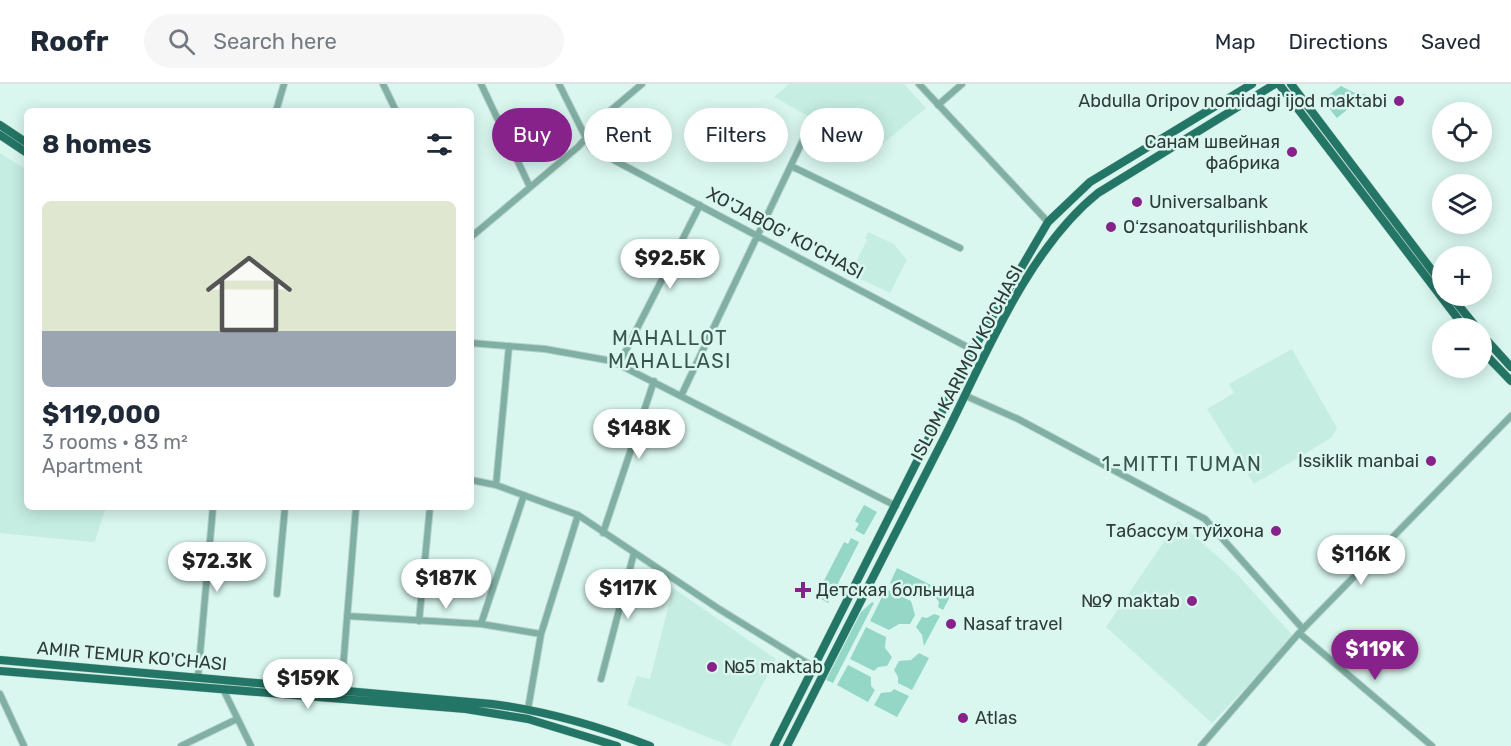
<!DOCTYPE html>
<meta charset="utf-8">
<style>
:root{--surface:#fff;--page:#f6f6f7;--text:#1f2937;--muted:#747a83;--line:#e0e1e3;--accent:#87228a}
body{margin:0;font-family:Rubik,sans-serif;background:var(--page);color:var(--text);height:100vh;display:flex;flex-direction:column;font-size:22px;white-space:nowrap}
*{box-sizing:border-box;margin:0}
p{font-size:20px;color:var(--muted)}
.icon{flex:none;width:33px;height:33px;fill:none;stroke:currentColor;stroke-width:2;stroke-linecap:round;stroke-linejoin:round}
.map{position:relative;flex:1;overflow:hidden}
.sheet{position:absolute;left:24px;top:24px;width:450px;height:402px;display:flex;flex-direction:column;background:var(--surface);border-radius:9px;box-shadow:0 3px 15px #0003}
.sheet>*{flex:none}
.guide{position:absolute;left:492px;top:24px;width:570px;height:54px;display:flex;gap:12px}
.buttons{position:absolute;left:1432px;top:18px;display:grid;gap:12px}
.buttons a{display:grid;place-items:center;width:60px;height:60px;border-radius:50%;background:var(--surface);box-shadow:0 3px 15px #0003;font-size:30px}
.price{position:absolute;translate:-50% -51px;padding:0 14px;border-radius:21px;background:#fff;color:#222;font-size:20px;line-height:39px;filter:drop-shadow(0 2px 3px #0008)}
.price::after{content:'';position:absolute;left:50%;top:36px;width:18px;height:14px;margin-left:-9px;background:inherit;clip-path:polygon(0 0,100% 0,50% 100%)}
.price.on{background:var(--accent);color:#fff}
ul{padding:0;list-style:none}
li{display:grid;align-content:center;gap:12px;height:318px;padding:0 18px}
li+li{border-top:2px solid var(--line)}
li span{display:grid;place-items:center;height:186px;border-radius:9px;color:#555}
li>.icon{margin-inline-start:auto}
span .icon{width:108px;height:108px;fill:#fffc;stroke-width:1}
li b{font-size:26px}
h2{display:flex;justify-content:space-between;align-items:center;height:72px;padding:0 18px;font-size:26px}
.pill{padding:0 21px;border-radius:27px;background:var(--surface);box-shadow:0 3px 15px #0003;font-size:21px;line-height:54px}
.pill.on{background:var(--accent);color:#fff}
header{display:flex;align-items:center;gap:36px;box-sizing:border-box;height:84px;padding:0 30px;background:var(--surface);border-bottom:2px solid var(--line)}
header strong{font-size:28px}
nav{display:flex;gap:33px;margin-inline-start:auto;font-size:21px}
.search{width:420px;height:54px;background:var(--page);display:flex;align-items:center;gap:15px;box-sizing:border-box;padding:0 21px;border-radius:33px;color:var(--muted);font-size:22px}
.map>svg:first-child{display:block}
.built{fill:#c6ede2}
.green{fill:#94d7c6}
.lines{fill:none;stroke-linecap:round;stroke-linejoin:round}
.minor-casing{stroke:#b7d1ca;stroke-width:8}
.major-casing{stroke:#b7d1ca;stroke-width:9}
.minor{stroke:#80afa3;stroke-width:6}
.major{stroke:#237565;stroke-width:8}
.poi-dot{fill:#87228a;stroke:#d9f7ef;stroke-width:2}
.labels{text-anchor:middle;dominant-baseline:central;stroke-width:5;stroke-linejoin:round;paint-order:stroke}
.poi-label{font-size:18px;fill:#2f3b38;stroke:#d9f7ef;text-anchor:start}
.street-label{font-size:18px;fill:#2f3b38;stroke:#d9f7ef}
.neighbourhood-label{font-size:20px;letter-spacing:1.5px;fill:#3a544e;stroke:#d9f7ef}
</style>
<header>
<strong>Roofr</strong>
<div class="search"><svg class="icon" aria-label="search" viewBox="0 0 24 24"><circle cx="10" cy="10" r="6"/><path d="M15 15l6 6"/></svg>Search here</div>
<nav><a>Map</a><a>Directions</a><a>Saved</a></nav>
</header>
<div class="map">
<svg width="1511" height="662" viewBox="0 0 1511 662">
<rect width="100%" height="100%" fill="#d9f7ef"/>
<path class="built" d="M789,0H904L926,24L862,77L824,41L774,13Z
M0,69L27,86V423H106L95,457L92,458L0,449Z
M868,148L894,160L907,176L890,209L850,190L867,156L865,154Z
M1292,265L1337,344L1331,354L1254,400L1207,325L1234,309L1229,300Z
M1178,437L1238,491L1294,553L1212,639L1106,543Z
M673,504L776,575L730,662L627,621L637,592L650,595Z"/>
<path class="green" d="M1341,2L1359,11L1366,10L1337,34L1322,16Z
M864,421L877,428L864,451L855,446L859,440L855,437Z
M851,454L859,458L828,519L816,512L844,458L848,460Z
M897,484L931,501L928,507L914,512L890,499Z
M937,504L951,511L943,526L938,523L939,518L933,510Z
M886,505L911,517L915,531L910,540H899L889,546L870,537Z
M872,518L874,519L833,599L826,596L861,528Z
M934,530L940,532L924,562L922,551L916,543L922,533L927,534Z
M866,543L886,553L885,564L892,573L887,582L878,583L874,587L850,575Z
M919,569L929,574L912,606L898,599V593L894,586L899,577L911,576Z
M848,581L871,593V602L875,606L868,618L837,601Z
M894,605L909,612L897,633L874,621L881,609L891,608Z"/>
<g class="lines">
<defs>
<path id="minor" d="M383,0L396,27
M481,0L530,103
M559,0L591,64L973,266
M919,0L1048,138
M938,21L962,0
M276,27L284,0
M791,82L960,164
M471,153L578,63L610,27L642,0
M471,259L545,265L612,277L896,422
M619,280L700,121
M681,312L804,54
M966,312L1018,335L1205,435L1303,545
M471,396L496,401L578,431L719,525L815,584
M496,401L509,262
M603,449L654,297
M277,510L285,423
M347,532L481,540L541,550
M419,537L430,423
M481,540L524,411
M1299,549L1432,662
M198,593L213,423
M601,595L634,469
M224,607L251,662
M341,609L356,423
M0,610L24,662
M528,625L541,550L578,431
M181,662L237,635
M1201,662L1299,549L1511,332"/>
<path id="major" d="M1279,0L1465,244
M1291,0L1443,201
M0,41L27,59
M0,51L27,69
M1451,212L1477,244
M1482,251L1511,283
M1482,267L1511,297
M0,576L492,620C547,627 598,642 650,662
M0,587L466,625L528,635L617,662
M774,662L973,266L1048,138L1090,98L1252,0
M787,662C839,559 892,456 944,354C985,273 1027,166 1098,109L1275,0"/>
</defs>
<use href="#minor" class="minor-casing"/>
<use href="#major" class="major-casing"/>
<use href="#minor" class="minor"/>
<use href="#major" class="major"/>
</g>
<g class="poi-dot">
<circle cx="1399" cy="17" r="6"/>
<circle cx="1292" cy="68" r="6"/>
<circle cx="1137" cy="118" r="6"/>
<circle cx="1111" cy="143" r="6"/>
<circle cx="1431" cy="377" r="6"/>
<circle cx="1276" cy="447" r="6"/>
<path d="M800 497h6v6h6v6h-6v6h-6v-6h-6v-6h6z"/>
<circle cx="1192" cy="517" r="6"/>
<circle cx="951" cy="540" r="6"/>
<circle cx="712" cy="583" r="6"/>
<circle cx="963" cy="634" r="6"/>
</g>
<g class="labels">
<g class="poi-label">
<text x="1387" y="17" text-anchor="end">Abdulla Oripov nomidagi ijod maktabi</text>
<text x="1280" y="58" text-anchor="end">Санам швейная<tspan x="1280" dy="21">фабрика</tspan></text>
<text x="1149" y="118">Universalbank</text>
<text x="1123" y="143">Oʻzsanoatqurilishbank</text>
<text x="1419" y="377" text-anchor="end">Issiklik manbai</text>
<text x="1264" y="447" text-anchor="end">Табассум туйхона</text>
<text x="816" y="506">Детская больница</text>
<text x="1180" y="517" text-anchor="end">№9 maktab</text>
<text x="963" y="540">Nasaf travel</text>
<text x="724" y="583">№5 maktab</text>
<text x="975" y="634">Atlas</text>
</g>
<g class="street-label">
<text transform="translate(785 149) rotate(28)">XO'JABOG' KO'CHASI</text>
<text transform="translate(967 279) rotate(-62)">ISLOM KARIMOV KO‘CHASI</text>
<text transform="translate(132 572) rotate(5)">AMIR TEMUR KO'CHASI</text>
</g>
<g class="neighbourhood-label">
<text x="670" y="254">MAHALLOT<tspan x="670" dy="23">MAHALLASI</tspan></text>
<text x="1182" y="380">1-MITTI TUMAN</text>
</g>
</g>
</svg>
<div class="buttons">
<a><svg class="icon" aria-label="locate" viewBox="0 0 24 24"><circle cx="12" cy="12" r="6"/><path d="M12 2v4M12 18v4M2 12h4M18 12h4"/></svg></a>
<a><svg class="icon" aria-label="layers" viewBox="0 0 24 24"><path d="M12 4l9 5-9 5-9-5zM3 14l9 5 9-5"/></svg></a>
<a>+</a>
<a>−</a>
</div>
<b class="price" style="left:670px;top:206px">$92.5K</b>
<b class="price" style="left:639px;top:376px">$148K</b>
<b class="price" style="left:1361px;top:502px">$116K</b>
<b class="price" style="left:217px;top:509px">$72.3K</b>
<b class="price" style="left:446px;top:526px">$187K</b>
<b class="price" style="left:628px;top:536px">$117K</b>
<b class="price on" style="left:1375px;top:597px">$119K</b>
<b class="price" style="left:308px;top:626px">$159K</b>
<div class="guide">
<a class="pill on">Buy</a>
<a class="pill">Rent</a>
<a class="pill">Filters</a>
<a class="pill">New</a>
</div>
<section class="sheet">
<h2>8 homes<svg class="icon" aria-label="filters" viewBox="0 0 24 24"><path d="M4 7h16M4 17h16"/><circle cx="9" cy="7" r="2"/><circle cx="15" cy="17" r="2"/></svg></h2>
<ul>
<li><span style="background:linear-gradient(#dfe7d0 70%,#9aa5b1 0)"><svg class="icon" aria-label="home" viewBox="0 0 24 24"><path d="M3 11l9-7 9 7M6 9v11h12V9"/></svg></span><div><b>$119,000</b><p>3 rooms · 83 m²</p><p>Apartment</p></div></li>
</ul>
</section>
</div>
